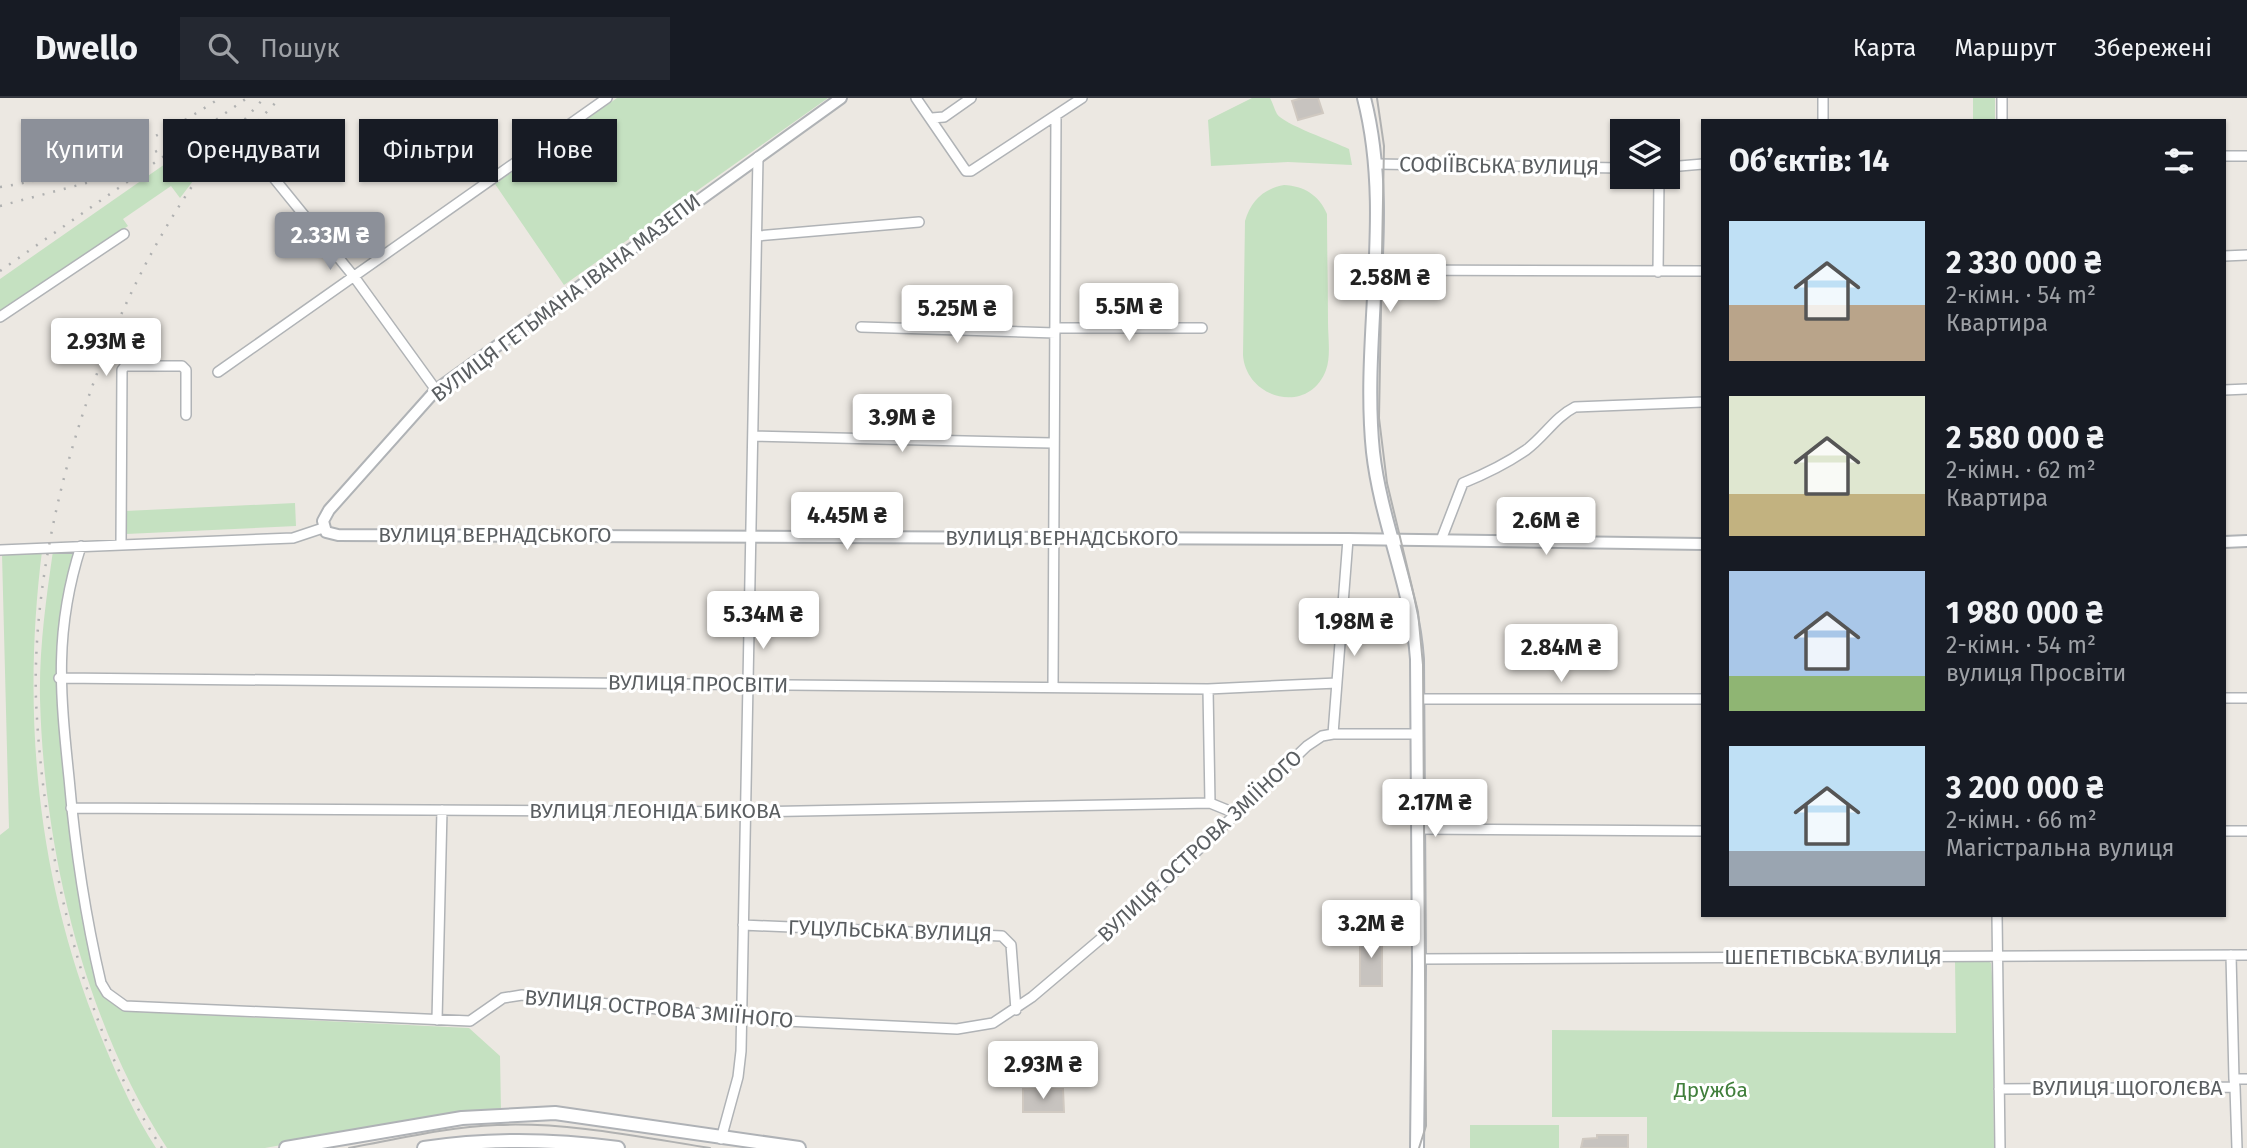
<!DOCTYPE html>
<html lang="uk">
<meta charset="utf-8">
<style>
:root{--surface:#171b24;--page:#242831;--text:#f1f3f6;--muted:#9ea1a6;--line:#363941;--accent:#8c9099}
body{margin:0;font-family:"Fira Sans",sans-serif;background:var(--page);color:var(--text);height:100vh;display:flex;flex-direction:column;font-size:26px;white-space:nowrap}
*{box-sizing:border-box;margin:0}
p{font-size:23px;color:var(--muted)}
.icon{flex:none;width:38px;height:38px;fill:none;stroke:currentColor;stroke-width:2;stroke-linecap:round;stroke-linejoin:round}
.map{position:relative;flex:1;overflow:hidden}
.panel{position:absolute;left:1701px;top:21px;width:525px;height:798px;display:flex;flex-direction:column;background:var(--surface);border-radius:0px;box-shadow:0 2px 5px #0004}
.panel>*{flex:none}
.banner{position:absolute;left:21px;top:21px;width:665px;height:63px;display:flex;gap:14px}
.controls{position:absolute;left:1610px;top:21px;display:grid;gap:14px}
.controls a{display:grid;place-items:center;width:70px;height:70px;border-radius:0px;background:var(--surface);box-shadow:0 2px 5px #0004;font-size:35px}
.price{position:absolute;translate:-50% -60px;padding:0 16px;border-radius:7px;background:#fff;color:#222;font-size:23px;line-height:46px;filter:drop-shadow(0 2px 4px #0008)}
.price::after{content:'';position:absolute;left:50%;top:42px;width:21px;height:16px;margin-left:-10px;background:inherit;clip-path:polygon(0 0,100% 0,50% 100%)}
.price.on{background:var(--accent);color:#fff}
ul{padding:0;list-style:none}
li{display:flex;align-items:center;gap:21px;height:175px;padding:0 28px}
li span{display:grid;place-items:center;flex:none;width:196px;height:140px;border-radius:0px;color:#555}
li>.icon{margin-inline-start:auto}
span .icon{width:84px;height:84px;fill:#fffc;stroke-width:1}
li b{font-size:30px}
h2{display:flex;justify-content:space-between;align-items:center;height:84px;padding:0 28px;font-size:30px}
.chip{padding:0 24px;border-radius:0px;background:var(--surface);box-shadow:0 2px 5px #0004;font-size:24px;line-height:63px}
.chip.on{background:var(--accent);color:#fff}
header{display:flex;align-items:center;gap:42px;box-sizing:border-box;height:98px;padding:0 35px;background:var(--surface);border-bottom:2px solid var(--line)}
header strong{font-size:33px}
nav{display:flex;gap:38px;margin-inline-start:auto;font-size:24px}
.search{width:490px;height:63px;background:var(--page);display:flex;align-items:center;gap:18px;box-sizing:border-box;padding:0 24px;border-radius:0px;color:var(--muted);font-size:26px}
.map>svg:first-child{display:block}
.green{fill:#c5e1c1}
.building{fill:#c7c3bf;stroke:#d0c9c1;stroke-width:2}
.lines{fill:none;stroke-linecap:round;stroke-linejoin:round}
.minor-casing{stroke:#b0b3b6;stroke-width:12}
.tertiary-casing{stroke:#b0b3b6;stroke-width:14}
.secondary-casing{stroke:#afb2b6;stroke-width:16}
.minor{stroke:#fff;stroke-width:9}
.tertiary{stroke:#fff;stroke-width:10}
.secondary{stroke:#fff;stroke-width:12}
.tram{stroke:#b0b1b1;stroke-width:2}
.rail{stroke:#b0b1b1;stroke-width:2.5;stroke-dasharray:2 9;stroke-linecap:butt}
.labels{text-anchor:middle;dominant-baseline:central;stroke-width:6;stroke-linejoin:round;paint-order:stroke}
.street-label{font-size:21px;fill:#5a5e61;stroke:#fff}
.park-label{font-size:21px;fill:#417f3c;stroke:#fff}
</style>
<header>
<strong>Dwello</strong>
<div class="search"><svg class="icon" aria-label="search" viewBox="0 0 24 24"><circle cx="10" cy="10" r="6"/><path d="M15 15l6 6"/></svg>Пошук</div>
<nav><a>Карта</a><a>Маршрут</a><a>Збережені</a></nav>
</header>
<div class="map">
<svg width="2247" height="1050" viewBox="0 0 2247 1050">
<rect width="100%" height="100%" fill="#ece8e2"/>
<path class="green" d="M617,0H828L564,187L495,86Z
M1252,0H1270C1273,5 1274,11 1277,16C1283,26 1335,44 1349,51L1352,67L1288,64L1211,68L1208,22Z
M1973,0H1995V23H1973Z
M188,50L203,70L180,100L171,88L123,121L128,128L0,214V181Z
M1284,87C1304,88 1319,97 1327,116C1327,152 1328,188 1328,224C1328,239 1331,258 1326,272C1309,318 1246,301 1243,257L1245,123C1251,103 1263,91 1284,87Z
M295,405L296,428L126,436L125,413Z
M78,451L60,539L57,580L69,711L100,888L125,910L138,914L469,930L500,958L501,1013L396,1026L265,1050H167C84,923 44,752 40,601C39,552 46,501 53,453Z
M42,453C21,621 38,789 104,946C119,982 135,1018 156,1050H0V737L9,730L2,456Z
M1985,861L1991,865L1992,879L1994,1050H1647V1019H1552V932L1956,935L1955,862Z
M1470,1027H1559V1050H1470Z"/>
<path class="building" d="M1302,0H1318L1323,15L1298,22L1292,3Z
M1360,836H1382V888H1360Z
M1023,991H1063L1064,1014H1023Z
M1597,1037H1628V1050H1581L1583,1041L1597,1040Z"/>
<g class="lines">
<defs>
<path id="minor" d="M916,0L966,73H971L1082,0
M932,20L944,19L971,0
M1823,23V0
M2002,23V0
M243,42L355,180L436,292
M2224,58H2247
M1376,66L1622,70
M1668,69L1703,66
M757,138L919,124
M2224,158L2247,157
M1375,172L1703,173
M1658,174L1659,79
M0,219L124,136
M861,229L1055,235
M1055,230H1202
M218,274L607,0
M2224,292L2247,291
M753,338L1052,345
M1441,442L1463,385C1485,376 1506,366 1526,352C1544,339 1555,319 1575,309L1703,304
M121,446L122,272L125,268H182L186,272V317
M81,448C54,532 60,594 69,680C75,749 85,817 101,885L107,895L125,908L470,923L503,900L522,897L764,922L957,931L993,925L1032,899L1137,810L1307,648L1322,638L1333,636L1348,441
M0,452L293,440L323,430
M59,580L1208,591L1337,585
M1053,589L1056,18
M1208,591L1210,705
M2224,600H2247
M1418,601H1703
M1333,636H1418
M71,710L745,714L1210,705L1237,716
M1418,731L1703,733
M2224,733H2247
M1997,817L2000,1050
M743,827L1002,838L1011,847L1016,912
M2231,857L2234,981
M1419,861L2247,857
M437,922L442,712
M2235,989L2237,1050
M1999,991L2235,989L2234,981H2247
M721,1041L738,979L741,953L758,59"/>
<path id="tertiary" d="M841,0L436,292L329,412L323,423L326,434L338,437L1348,441L1703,446
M2224,444L2247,443"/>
<path id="secondary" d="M1364,0C1394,116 1361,237 1373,354C1381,425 1412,490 1417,561L1419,868L1417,1050
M286,1050L462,1020L555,1015L799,1050
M424,1050C489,1040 553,1041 618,1050"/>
</defs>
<use href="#minor" class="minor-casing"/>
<use href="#tertiary" class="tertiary-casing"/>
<use href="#secondary" class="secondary-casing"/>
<use href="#minor" class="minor"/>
<use href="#tertiary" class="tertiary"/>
<use href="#secondary" class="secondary"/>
<path class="tram" d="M1377,0L1384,48L1379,320L1387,385L1418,514L1423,567L1426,1028L1419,1050
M349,1050C398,1041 447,1029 497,1027C568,1024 640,1039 710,1050"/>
<path class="rail" d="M258,23L280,0
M0,89C81,77 152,45 220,0
M0,108L90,84L159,52
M0,173L247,0
M162,1050C112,976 81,884 62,798C48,733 39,669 36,602C31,440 95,237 183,102C206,66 235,32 264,0"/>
</g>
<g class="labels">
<g class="street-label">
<text transform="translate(1499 68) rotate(1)">СОФІЇВСЬКА ВУЛИЦЯ</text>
<text transform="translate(566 200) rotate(-37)">ВУЛИЦЯ ГЕТЬМАНА ІВАНА МАЗЕПИ</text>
<text x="495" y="437">ВУЛИЦЯ ВЕРНАДСЬКОГО</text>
<text x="1062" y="440">ВУЛИЦЯ ВЕРНАДСЬКОГО</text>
<text transform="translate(698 586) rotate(1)">ВУЛИЦЯ ПРОСВІТИ</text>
<text x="655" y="713">ВУЛИЦЯ ЛЕОНІДА БИКОВА</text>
<text transform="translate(1200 748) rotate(-43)">ВУЛИЦЯ ОСТРОВА ЗМІЇНОГО</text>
<text transform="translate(890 833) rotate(2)">ГУЦУЛЬСЬКА ВУЛИЦЯ</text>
<text x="1833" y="859">ШЕПЕТІВСЬКА ВУЛИЦЯ</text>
<text transform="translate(659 911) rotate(5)">ВУЛИЦЯ ОСТРОВА ЗМІЇНОГО</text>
<text x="2127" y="990">ВУЛИЦЯ ЩОГОЛЄВА</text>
</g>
<g class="park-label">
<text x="1711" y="992">Дружба</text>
</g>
</g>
</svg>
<div class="controls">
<a><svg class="icon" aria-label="layers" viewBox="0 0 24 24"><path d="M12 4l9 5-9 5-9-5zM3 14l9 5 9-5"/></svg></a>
</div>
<b class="price on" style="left:330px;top:174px">2.33M ₴</b>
<b class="price" style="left:1390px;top:216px">2.58M ₴</b>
<b class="price" style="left:1129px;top:245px">5.5M ₴</b>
<b class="price" style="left:957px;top:247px">5.25M ₴</b>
<b class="price" style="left:106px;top:280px">2.93M ₴</b>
<b class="price" style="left:902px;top:356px">3.9M ₴</b>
<b class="price" style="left:847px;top:454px">4.45M ₴</b>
<b class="price" style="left:1546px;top:459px">2.6M ₴</b>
<b class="price" style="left:763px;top:553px">5.34M ₴</b>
<b class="price" style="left:1354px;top:560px">1.98M ₴</b>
<b class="price" style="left:1561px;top:586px">2.84M ₴</b>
<b class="price" style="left:1435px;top:741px">2.17M ₴</b>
<b class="price" style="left:1371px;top:862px">3.2M ₴</b>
<b class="price" style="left:1043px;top:1003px">2.93M ₴</b>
<div class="banner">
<a class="chip on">Купити</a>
<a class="chip">Орендувати</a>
<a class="chip">Фільтри</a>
<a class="chip">Нове</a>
</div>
<section class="panel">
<h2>Об’єктів: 14<svg class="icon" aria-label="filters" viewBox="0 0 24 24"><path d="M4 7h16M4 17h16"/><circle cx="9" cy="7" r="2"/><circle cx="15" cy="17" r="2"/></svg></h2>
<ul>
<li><span style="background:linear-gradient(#bfe0f5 60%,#b9a48a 0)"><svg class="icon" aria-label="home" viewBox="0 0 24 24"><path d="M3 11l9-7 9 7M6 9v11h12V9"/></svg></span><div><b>2 330 000 ₴</b><p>2-кімн. · 54 m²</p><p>Квартира</p></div></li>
<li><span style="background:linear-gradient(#dfe7d0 70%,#c2b280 0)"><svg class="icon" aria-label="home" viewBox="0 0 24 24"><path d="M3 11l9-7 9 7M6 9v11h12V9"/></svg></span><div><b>2 580 000 ₴</b><p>2-кімн. · 62 m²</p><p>Квартира</p></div></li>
<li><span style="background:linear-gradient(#a9c7e8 75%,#8fb573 0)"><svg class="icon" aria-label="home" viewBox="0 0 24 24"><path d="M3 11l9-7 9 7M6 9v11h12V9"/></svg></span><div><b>1 980 000 ₴</b><p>2-кімн. · 54 m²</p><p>вулиця Просвіти</p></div></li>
<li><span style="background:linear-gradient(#bfe0f5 75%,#9aa5b1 0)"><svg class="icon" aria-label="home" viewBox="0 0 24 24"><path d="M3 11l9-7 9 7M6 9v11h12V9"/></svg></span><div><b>3 200 000 ₴</b><p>2-кімн. · 66 m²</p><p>Магістральна вулиця</p></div></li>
</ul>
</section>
</div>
